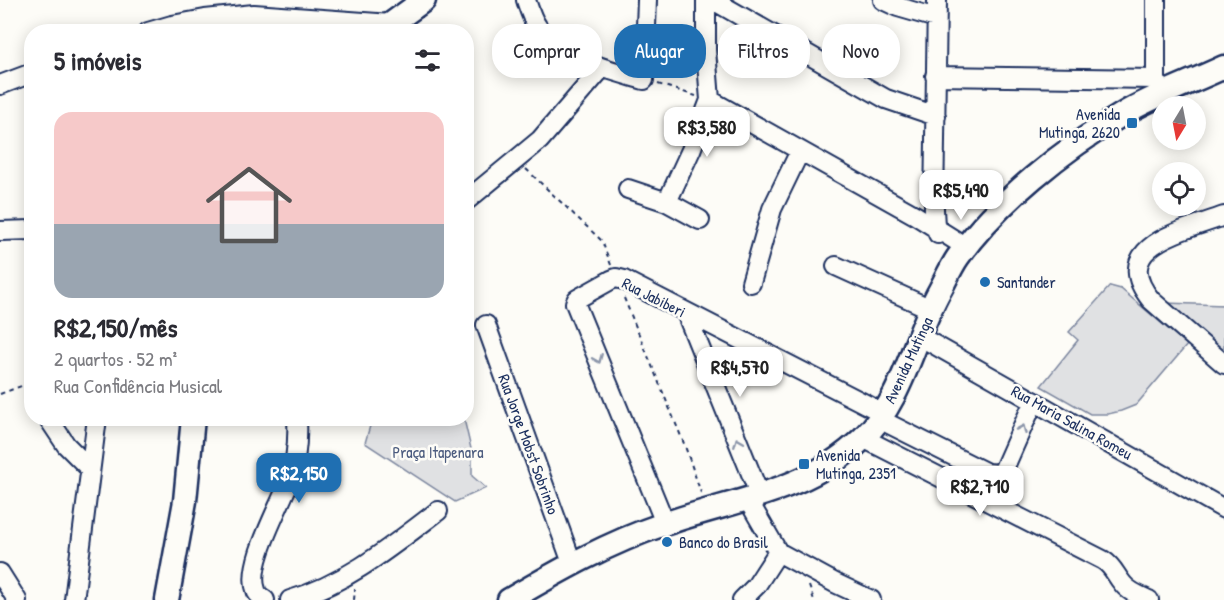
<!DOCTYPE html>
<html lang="pt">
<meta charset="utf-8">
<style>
:root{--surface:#fff;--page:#f2f2f3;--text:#2b2b33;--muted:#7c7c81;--line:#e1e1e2;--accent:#1f6fb2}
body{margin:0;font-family:"Patrick Hand",sans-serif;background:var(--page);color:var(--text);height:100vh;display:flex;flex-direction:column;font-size:22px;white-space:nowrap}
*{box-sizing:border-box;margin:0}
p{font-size:20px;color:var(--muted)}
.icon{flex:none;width:33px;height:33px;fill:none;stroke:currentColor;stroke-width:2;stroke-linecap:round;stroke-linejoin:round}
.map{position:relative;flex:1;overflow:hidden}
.details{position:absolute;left:24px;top:24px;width:450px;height:402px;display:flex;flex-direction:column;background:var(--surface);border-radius:24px;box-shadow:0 3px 15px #0003}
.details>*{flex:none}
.banner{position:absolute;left:492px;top:24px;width:570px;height:54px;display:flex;gap:12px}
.needle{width:39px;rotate:190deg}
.controls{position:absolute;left:1152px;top:96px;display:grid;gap:12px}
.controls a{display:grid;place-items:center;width:54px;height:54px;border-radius:50%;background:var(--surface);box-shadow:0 3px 15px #0003;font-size:30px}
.price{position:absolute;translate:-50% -51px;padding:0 14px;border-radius:12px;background:#fff;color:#222;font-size:20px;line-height:39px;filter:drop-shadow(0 2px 3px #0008)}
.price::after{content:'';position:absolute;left:50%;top:36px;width:18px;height:14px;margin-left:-9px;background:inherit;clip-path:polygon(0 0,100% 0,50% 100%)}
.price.on{background:var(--accent);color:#fff}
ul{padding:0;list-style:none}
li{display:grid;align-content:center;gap:12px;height:318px;padding:0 30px}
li+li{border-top:2px solid var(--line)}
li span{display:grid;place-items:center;height:186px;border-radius:18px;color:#555}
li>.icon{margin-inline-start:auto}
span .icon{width:108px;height:108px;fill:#fffc;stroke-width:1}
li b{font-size:26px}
h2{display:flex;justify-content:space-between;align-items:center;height:72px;padding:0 30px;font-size:26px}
.chip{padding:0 21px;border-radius:24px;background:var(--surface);box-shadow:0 3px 15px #0003;font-size:21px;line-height:54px}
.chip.on{background:var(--accent);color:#fff}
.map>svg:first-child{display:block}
.green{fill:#e0e1e3;stroke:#7e88a0;stroke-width:1.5}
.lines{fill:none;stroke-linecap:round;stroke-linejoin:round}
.minor-casing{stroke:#1b2f5e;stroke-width:22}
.major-casing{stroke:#1b2f5e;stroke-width:27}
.path{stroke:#1b2f5e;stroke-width:2;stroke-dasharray:4.5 4.5;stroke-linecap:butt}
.minor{stroke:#fdfcf7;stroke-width:18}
.major{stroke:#fdfcf7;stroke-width:22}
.oneway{stroke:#8c96aa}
.poi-dot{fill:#1f6fb2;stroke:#fdfcf7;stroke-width:2}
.labels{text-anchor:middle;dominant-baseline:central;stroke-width:5;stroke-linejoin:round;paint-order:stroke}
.poi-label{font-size:16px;fill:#1b2f5e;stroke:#fdfcf7;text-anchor:start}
.street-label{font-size:16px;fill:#1b2f5e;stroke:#fdfcf7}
.park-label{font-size:16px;fill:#4c5c7f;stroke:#fdfcf7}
</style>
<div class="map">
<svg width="1224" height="600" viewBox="0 0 1224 600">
<rect width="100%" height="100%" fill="#fdfcf7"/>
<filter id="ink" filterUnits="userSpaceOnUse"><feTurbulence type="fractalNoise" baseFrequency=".0167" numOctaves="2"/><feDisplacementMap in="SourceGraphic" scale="12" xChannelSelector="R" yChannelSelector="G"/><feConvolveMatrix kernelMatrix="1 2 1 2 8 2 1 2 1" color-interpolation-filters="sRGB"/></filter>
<g filter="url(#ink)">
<path class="green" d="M1110,286L1121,289L1187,345L1136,405L1121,411L1108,414H1090L1041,386L1078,340L1069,332Z
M1165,303L1224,305V353Z
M372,419H464L472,453V476L486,488L455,502L365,443Z"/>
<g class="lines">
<defs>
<path id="minor" d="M526,0C529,9 532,19 537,26C557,58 610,70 644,80L647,0
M883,0L898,7L936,18
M937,0L934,209L935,226L938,234
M1156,0V79L1160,91
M718,3L886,99L936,116
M148,32L172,25L205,19L254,14L391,24
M935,76L1156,79
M0,85L32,73
M710,100L915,215L966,247
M628,189L667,202L700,220
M466,201L540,140L602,68
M667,202L691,150L710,100L706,50V0
M1224,216C1187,230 1106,245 1151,300L1224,364
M0,231L32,230
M836,266L931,309
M751,283L772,209L800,151
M686,313L760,496
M486,325L572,563
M919,336L1224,509
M48,418L66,445L90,469
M879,419L987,473L999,474L1003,471L1034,401
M863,438L1103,560C1114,567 1115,575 1123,584C1129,592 1140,596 1149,600
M748,500L778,552L835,583L871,600
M665,523L575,303L577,299L611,280L616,278L624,280L883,413
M0,573L17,600
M74,600L97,418
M265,600C261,597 257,595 256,590C246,564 281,505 290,479C296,461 298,437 297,418
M290,600C346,584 392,546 438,511
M742,600L756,586L778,552"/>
<path id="major" d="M380,32L424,0
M167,600L185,501L193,418
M509,600C560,570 608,543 664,524C735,499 806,493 863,438C904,399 913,338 940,290C946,279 951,267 958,257C998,201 1064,149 1123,114C1155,95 1190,83 1224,67"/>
</defs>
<use href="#minor" class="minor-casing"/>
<use href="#major" class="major-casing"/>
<path class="path" d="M658,84L696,96
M526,169L602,241L611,265
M624,298L685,446L701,493
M0,394L32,382
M809,586L814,600
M354,600L355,589"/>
<use href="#minor" class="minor"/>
<use href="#major" class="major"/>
</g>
<defs><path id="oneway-chevron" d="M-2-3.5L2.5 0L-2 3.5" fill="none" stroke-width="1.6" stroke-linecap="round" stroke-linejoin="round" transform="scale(1.5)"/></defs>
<g class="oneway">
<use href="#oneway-chevron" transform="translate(598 359) rotate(68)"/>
<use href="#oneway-chevron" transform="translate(1022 429) rotate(-66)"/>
<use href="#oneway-chevron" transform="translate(738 442) rotate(-112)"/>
</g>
</g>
<g class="poi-dot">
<rect x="1126" y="117" width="12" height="12" rx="3"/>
<circle cx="985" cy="282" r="6"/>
<rect x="798" y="458" width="12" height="12" rx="3"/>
<circle cx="667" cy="542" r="6"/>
</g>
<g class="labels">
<g class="poi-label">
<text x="1120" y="114" text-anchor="end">Avenida<tspan x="1120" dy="18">Mutinga, 2620</tspan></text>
<text x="997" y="282">Santander</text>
<text x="816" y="455">Avenida<tspan x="816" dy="18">Mutinga, 2351</tspan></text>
<text x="679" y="542">Banco do Brasil</text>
</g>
<g class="street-label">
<text transform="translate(654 297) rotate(27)">Rua Jabiberi</text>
<text transform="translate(908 360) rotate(-65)">Avenida Mutinga</text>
<text transform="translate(1072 422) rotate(29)">Rua Maria Salina Romeu</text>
<text transform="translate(529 444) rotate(70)">Rua Jorge Mobst Sobrinho</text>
</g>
<g class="park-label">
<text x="438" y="452">Praça Itapenara</text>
</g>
</g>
</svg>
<div class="controls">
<a><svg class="needle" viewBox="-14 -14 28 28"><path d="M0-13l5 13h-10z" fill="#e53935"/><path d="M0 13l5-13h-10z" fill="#7c7c81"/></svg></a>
<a><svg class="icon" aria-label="locate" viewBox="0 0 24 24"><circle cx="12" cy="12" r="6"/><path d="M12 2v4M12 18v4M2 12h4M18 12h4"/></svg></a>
</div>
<b class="price" style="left:707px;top:158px">R$3,580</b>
<b class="price" style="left:961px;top:221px">R$5,490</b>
<b class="price" style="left:740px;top:398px">R$4,570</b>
<b class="price on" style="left:299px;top:504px">R$2,150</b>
<b class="price" style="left:980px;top:517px">R$2,710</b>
<div class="banner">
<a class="chip">Comprar</a>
<a class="chip on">Alugar</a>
<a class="chip">Filtros</a>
<a class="chip">Novo</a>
</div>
<section class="details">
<h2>5 imóveis<svg class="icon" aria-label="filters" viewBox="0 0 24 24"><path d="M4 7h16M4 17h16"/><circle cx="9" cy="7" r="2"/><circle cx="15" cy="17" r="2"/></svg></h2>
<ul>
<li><span style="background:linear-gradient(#f6c9c9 60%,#9aa5b1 0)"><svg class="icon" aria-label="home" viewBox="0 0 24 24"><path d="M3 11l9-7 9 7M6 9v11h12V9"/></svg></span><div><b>R$2,150/mês</b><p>2 quartos · 52 m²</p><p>Rua Confidência Musical</p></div></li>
</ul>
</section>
</div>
